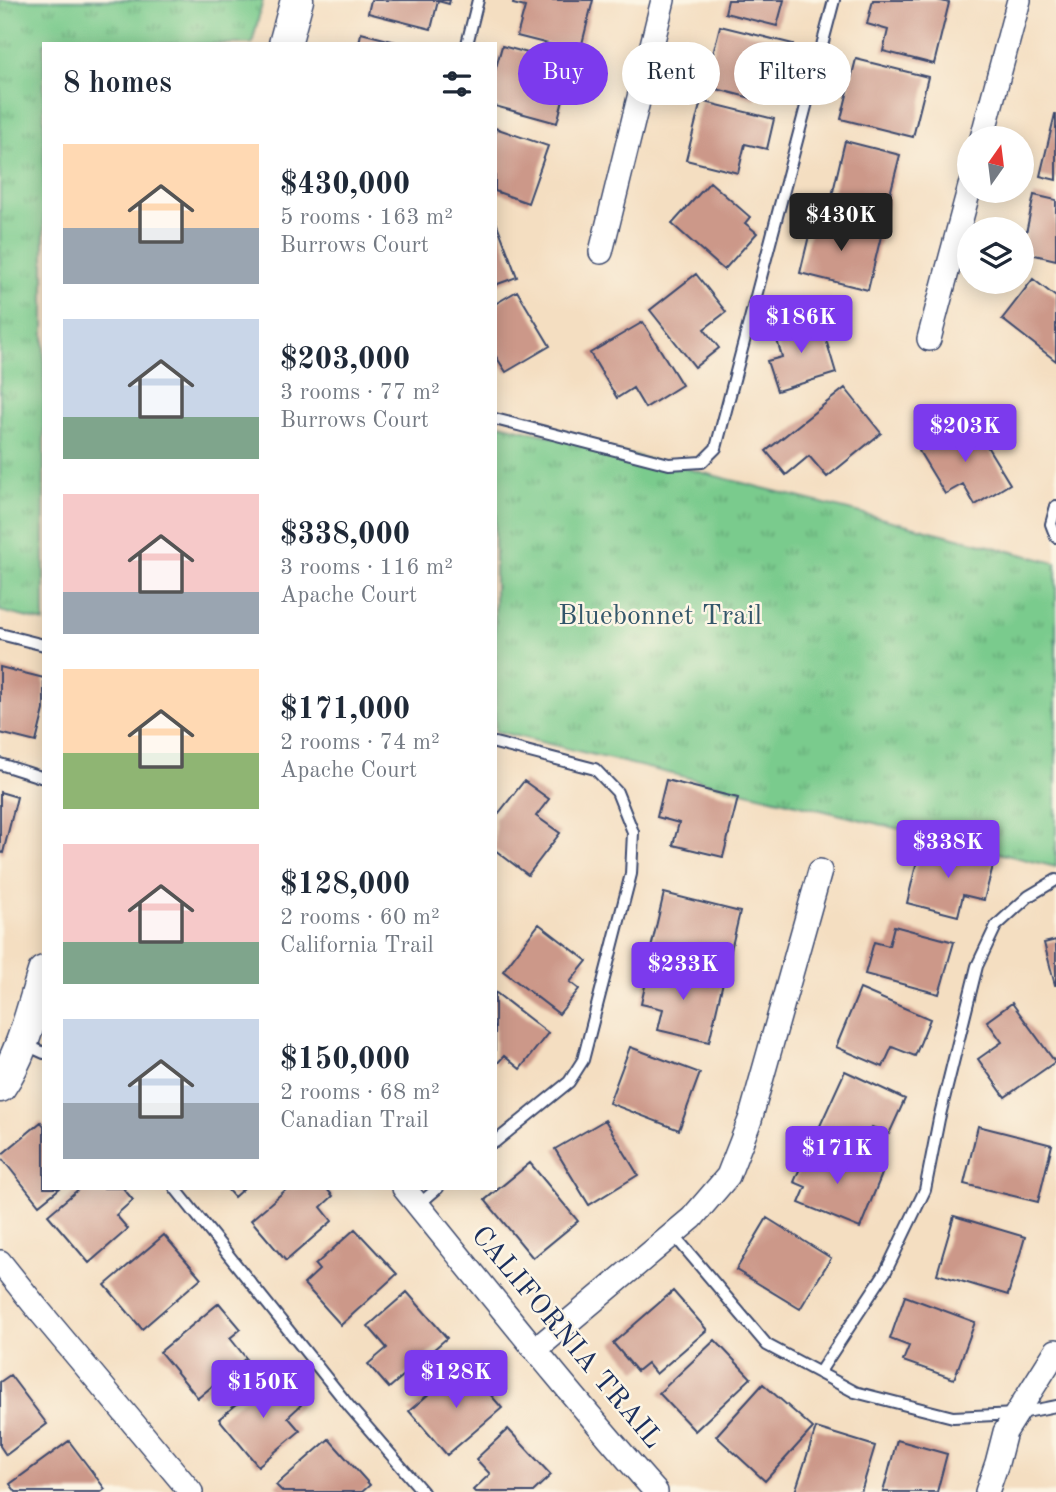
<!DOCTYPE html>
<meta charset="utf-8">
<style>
:root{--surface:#fff;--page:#f6f6f7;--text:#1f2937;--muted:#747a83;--accent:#7c3aed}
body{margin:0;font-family:"Old Standard TT",serif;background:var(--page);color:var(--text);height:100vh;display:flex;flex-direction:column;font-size:26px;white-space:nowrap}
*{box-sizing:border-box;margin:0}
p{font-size:23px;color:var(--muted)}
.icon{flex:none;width:38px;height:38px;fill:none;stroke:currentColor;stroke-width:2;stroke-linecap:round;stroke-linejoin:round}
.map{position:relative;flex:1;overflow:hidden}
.panel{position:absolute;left:42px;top:42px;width:455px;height:1148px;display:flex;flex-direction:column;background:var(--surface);border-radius:0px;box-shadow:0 4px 18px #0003}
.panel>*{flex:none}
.hud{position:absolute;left:518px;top:42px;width:432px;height:63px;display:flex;gap:14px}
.needle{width:46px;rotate:14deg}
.controls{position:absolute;left:957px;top:126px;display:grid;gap:14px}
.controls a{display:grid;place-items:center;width:77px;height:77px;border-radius:50%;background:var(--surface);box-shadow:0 4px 18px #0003;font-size:35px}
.price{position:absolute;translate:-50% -60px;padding:0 16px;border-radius:7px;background:var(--accent);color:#fff;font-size:23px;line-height:46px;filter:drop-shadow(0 2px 4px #0008)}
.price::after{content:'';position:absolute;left:50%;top:42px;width:21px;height:16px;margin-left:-10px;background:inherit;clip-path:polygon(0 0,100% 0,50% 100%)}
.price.active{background:#222;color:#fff}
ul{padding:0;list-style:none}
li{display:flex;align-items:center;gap:21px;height:175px;padding:0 21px}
li span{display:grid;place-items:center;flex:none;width:196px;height:140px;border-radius:0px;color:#555}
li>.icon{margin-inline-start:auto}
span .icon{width:84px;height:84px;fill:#fffc;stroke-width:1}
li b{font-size:30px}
h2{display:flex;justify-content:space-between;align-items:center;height:84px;padding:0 21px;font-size:30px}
.tag{padding:0 24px;border-radius:32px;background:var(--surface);box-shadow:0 4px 18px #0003;font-size:24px;line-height:63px}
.tag.active{background:var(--accent);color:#fff}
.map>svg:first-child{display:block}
.park{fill:url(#park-tufts);stroke:#4a7d76;stroke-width:2}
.building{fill:#cc9889}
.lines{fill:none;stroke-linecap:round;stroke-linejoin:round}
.lane-casing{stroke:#3c496d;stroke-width:14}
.street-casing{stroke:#3c496d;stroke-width:26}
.secondary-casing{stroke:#3c496d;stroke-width:35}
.lane{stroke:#fff;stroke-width:10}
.street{stroke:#fff;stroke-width:23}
.secondary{stroke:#fff;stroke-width:32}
.labels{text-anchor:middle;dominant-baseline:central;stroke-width:5;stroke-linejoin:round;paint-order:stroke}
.park-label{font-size:28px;fill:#33566a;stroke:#fcf5e5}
.street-label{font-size:28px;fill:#1b2f5e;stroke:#fcf5e5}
</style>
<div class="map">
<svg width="1056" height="1492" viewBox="0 0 1056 1492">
<defs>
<pattern id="park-tufts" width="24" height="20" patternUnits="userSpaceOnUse" patternTransform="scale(1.75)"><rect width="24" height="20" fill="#7acb8d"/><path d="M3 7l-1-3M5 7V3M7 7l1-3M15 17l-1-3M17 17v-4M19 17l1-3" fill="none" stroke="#63a576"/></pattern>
</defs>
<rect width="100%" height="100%" fill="#fcf5e5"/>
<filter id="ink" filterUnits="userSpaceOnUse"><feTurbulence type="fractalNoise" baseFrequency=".0143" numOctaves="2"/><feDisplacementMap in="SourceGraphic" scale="14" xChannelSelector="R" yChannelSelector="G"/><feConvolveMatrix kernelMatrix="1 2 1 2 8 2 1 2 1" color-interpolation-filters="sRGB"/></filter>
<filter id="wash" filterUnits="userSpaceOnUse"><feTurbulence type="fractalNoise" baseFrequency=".00686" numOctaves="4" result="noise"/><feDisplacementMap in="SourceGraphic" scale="28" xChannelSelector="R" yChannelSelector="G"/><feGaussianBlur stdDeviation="1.57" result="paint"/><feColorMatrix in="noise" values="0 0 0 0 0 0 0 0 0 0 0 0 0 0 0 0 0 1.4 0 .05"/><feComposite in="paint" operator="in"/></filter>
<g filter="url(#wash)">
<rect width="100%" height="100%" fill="#f4dec1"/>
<path class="park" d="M0,0H263L252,44H44V622L0,611Z
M495,423L669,464L1056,563V867L495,731Z"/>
<g id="blocks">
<path class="building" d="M371,0H450L449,4L438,1L431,29L368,13Z
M514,0H593L580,52L517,36L525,7L513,4Z
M728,0H784L777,26L725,13Z
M873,0H938L949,3L934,64L883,51L888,30L867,24Z
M720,26L793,44L783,83L761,77L755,99L705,86Z
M361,33L400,43V44H359Z
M502,46L572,65L557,123L495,106V71Z
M856,59L928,77L913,137L841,119Z
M701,101L774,119L767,149L745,144L738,173L686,160Z
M1055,114H1056V180L1040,176Z
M495,128L548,146L528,203L495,191Z
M845,141L900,155L885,214L831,200Z
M710,182L750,217L745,223L757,233L724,270L672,224Z
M1034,195L1056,200V260L1022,252Z
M814,215L882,232L868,290L800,273Z
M495,219L517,277L495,285Z
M696,274L726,312L704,329L719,348L695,367L650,310Z
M1033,279L1056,297V361L1002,319Z
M517,291L550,346L506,372L495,355V304Z
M819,316L836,373L777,391L767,361L782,357L774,330Z
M643,322L682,385L645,408L633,388L617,398L590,353Z
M845,388L881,433L827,477L809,456L786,475L766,451Z
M971,420L1010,484L975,505L963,484L945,494L919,451Z
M0,667L44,678V710L36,742L0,733Z
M666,780L738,798L723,857L673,845L679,823L657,817Z
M524,781L549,799L536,816L560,833L528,875L495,850V818Z
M0,792L17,797L3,853L0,852Z
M921,844L994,862L984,900L963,895L958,916L907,903Z
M664,893L740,912L727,967L651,948Z
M539,924L587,961L570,982L579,989L559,1014L503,971Z
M894,926L954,942L939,994L865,974L874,942L889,946Z
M1056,940V985H1055L1044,943Z
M650,964L723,982L709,1042L658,1030L663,1009L641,1004Z
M860,989L930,1019L915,1056L892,1047L883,1067L836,1047Z
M495,992L548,1033L520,1069L504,1056L495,1066Z
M1012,1003L1055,1062L1005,1097L978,1059L1002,1042L987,1021Z
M630,1047L700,1073L679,1130L609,1103Z
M845,1071L905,1099L889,1134L872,1127L863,1147L819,1128Z
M605,1120L638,1175L589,1205L555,1149Z
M41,1122L44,1126V1188H60L39,1205L0,1156Z
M978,1126L1052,1145L1038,1202L964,1184Z
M810,1145L882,1174L860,1228L799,1203L806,1187L794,1182Z
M530,1163L578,1221L533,1258L485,1200Z
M80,1188H123L133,1200L116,1215L128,1229L89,1263L48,1215Z
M226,1188H244L234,1197Z
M288,1188H326L333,1196L321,1207L332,1221L286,1261L251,1220Z
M954,1216L1025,1237L1008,1295L937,1274Z
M767,1218L831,1258L800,1309L736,1270Z
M355,1229L397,1274L341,1325L304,1284L319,1270L315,1265Z
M164,1235L201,1278L142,1329L105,1285Z
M673,1291L707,1330L656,1374L647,1363L637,1371L613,1343Z
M407,1292L447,1338L389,1388L368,1364L387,1348L368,1326Z
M905,1296L975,1322L954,1379L903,1361L909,1346L890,1339Z
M219,1303L241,1329L230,1338L246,1358L198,1398L160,1352Z
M715,1340L751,1378L695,1431L659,1393Z
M464,1364L502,1408L447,1455L409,1411Z
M274,1373L301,1405L288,1417L300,1431L258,1466L219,1419Z
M10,1375L47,1424L6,1455L0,1446V1382Z
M763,1384L813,1428L765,1481L716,1436Z
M816,1428L875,1446L861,1492H795Z
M508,1429L551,1475L533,1492H475L473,1490L490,1474L476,1459Z
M329,1439L370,1485L362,1492H283L276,1485Z
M897,1440L947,1454L937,1492H883Z
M69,1441L105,1489L101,1492H16L10,1484Z"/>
</g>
</g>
<g filter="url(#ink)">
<use href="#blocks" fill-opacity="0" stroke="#3c496d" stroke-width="2"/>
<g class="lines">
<defs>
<path id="lane" d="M467,44L478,0
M495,419L669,464L702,462L716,448L834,0
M1056,506L1051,524L1056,537
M0,634L44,645
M495,743L595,769L617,792L633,832L631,874L583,1060L569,1082L495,1142
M0,764L44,778
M24,1044L44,1053
M175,1188L349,1406L423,1492
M418,1205L438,1188
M673,1234L767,1345L855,1392L953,1417L1016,1414L1056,1406
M819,1373L886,1271L925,1190L939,1119L977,966L996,926L1029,896L1056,880"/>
<path id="street" d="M982,138L1019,0
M601,252L663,0
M929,339L970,186
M404,1188C487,1290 569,1394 656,1492
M0,1262L36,1307L191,1492
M535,1350L692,1218L728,1176L750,1120L820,871
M987,1492L997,1463L1005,1432L1056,1351"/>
<path id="secondary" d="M285,44L297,0
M0,1086C23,1053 32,1010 44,972"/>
</defs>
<use href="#lane" class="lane-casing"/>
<use href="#street" class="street-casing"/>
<use href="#secondary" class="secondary-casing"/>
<use href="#lane" class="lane"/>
<use href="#street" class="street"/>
<use href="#secondary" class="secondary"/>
</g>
</g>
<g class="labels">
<g class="park-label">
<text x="660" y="617">Bluebonnet Trail</text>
</g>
<g class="street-label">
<text transform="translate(566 1338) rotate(50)">CALIFORNIA TRAIL</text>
</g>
</g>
</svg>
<div class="controls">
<a><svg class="needle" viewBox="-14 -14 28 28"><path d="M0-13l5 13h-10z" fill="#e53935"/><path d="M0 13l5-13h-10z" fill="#747a83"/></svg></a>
<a><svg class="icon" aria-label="layers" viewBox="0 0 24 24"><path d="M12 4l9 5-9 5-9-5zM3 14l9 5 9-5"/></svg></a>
</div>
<b class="price active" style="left:841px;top:253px">$430K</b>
<b class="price" style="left:801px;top:355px">$186K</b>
<b class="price" style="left:965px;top:464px">$203K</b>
<b class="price" style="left:948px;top:880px">$338K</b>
<b class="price" style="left:683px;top:1002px">$233K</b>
<b class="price" style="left:837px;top:1186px">$171K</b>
<b class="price" style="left:456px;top:1410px">$128K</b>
<b class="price" style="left:263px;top:1420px">$150K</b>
<div class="hud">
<a class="tag active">Buy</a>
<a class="tag">Rent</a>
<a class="tag">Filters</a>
</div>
<section class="panel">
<h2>8 homes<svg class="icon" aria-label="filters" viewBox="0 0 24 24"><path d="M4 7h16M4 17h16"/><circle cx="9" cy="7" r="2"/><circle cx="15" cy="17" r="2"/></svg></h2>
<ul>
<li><span style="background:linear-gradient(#ffd9b3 60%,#9aa5b1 0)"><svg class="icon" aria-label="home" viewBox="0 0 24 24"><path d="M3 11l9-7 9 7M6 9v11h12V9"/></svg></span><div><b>$430,000</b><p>5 rooms · 163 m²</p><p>Burrows Court</p></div></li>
<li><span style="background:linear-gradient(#c9d6e8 70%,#7fa58c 0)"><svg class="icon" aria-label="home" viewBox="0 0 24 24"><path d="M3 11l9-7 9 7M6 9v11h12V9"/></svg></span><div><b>$203,000</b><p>3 rooms · 77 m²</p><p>Burrows Court</p></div></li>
<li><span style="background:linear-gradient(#f6c9c9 70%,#9aa5b1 0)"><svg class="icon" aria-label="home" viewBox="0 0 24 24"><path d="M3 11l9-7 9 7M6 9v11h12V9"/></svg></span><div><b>$338,000</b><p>3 rooms · 116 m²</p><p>Apache Court</p></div></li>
<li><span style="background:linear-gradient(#ffd9b3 60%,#8fb573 0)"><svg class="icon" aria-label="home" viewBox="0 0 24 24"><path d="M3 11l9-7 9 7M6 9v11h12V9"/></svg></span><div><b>$171,000</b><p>2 rooms · 74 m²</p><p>Apache Court</p></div></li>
<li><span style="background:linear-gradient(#f6c9c9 70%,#7fa58c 0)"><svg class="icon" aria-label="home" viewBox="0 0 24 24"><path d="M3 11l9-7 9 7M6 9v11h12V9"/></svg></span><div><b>$128,000</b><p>2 rooms · 60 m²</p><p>California Trail</p></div></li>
<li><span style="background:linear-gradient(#c9d6e8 60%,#9aa5b1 0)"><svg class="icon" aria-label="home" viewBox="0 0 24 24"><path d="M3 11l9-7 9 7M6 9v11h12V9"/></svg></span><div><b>$150,000</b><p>2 rooms · 68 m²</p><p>Canadian Trail</p></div></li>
</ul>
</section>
</div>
